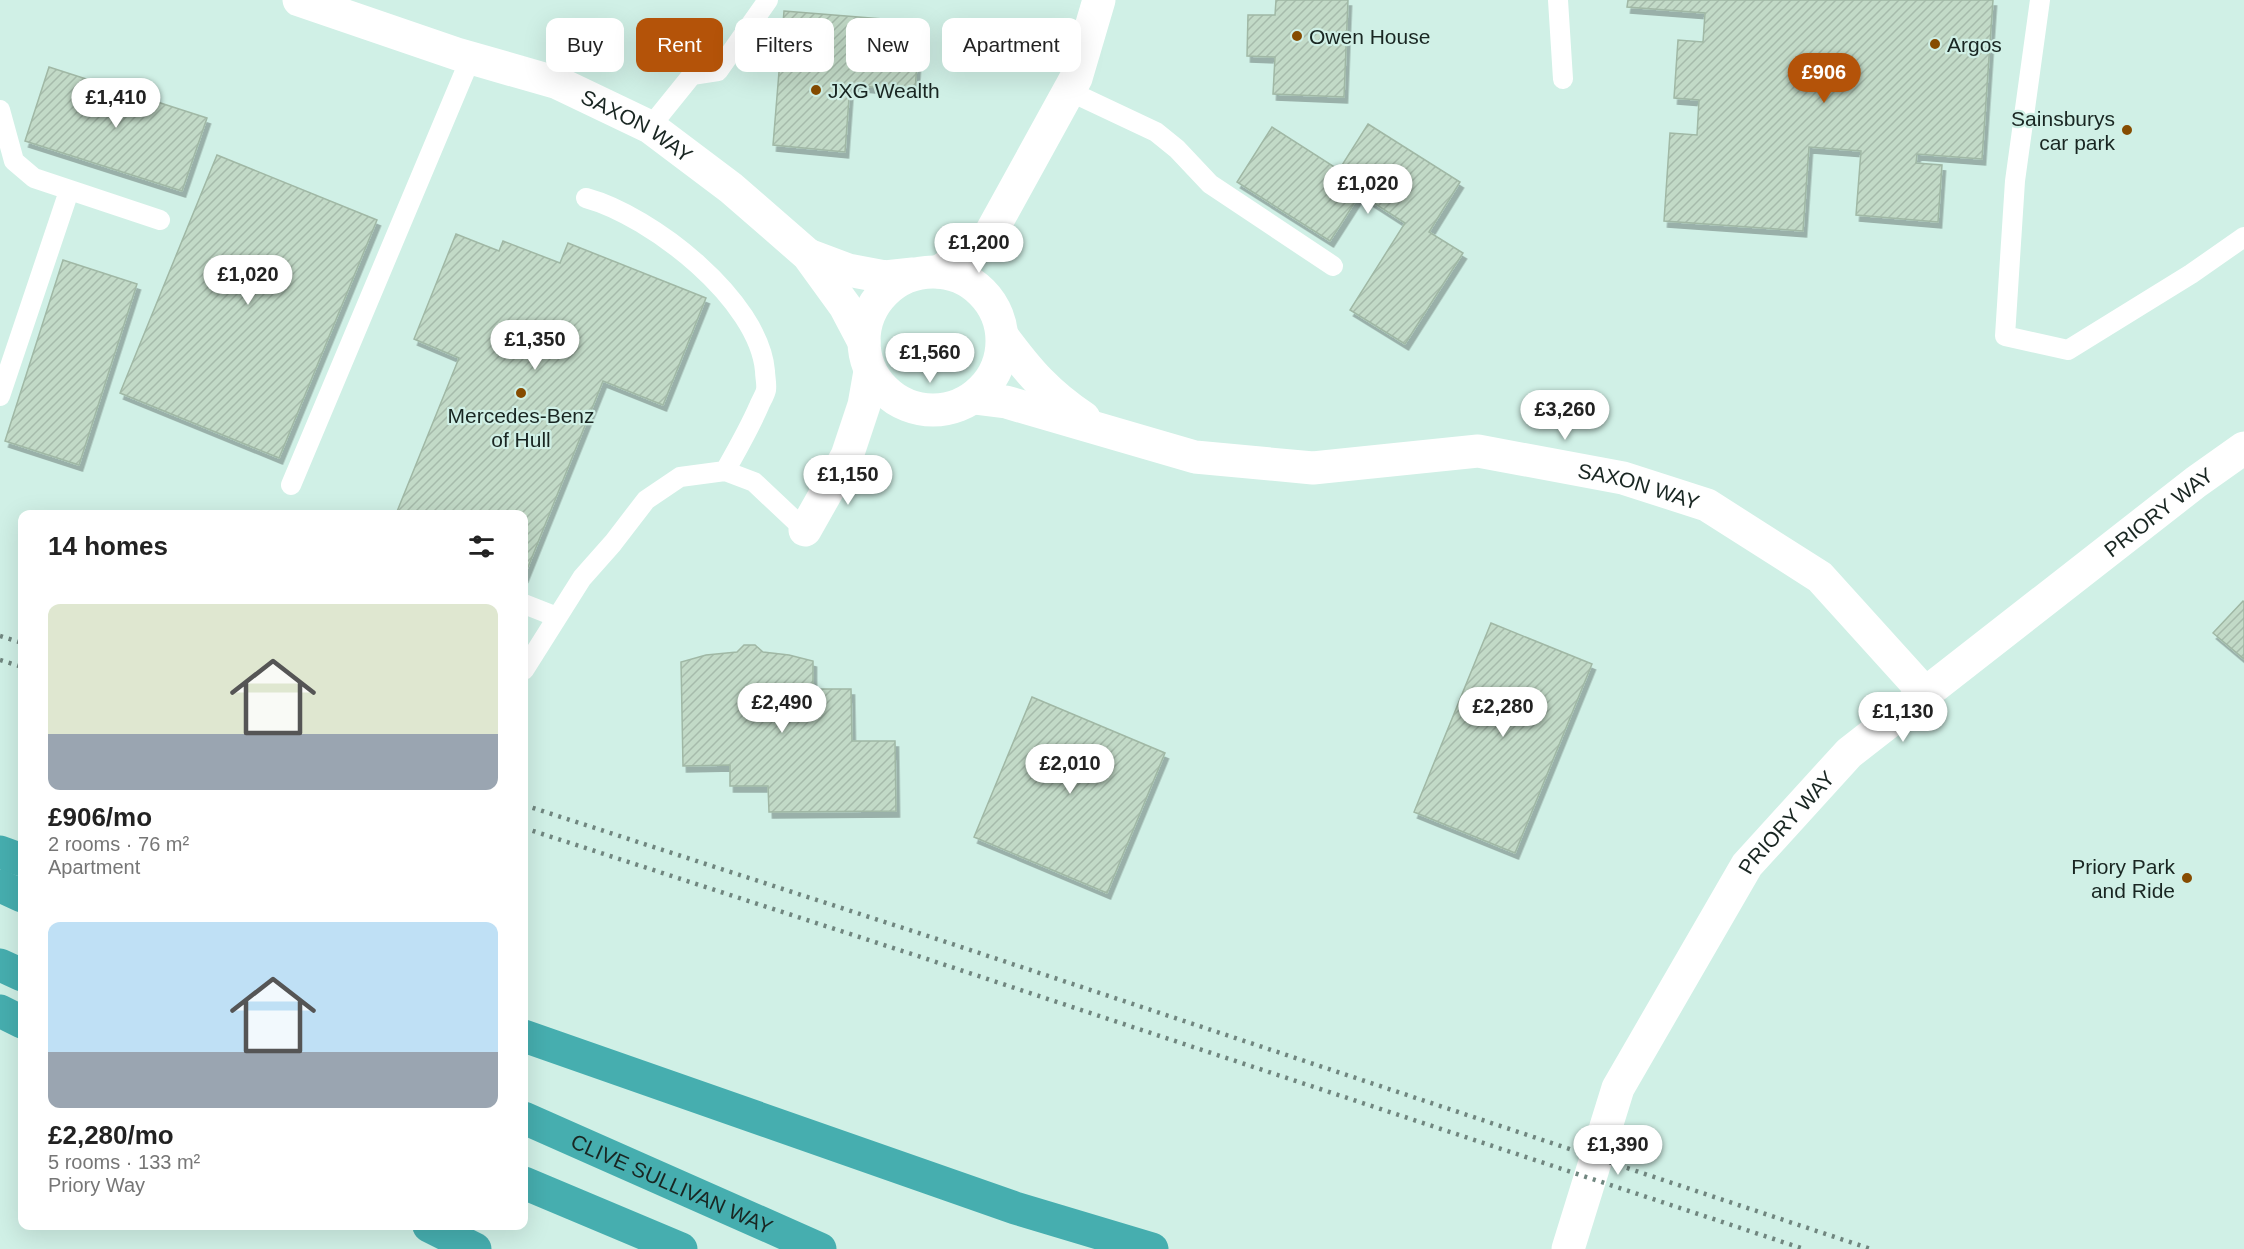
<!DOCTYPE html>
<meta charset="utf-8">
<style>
:root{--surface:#fff;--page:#f6f6f6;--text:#222;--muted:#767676;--accent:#b45309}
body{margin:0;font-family:Helvetica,sans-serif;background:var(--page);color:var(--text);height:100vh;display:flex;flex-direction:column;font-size:22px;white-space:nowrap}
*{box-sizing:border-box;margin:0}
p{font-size:20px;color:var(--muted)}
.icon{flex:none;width:33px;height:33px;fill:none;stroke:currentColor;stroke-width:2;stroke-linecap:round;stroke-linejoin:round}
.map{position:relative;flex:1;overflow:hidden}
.details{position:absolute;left:18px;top:510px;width:510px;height:720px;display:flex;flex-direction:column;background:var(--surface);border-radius:12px;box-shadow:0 6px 24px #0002}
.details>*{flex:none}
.guide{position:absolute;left:546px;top:18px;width:570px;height:54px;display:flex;gap:12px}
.price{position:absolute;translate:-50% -51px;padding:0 14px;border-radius:21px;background:#fff;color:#222;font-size:20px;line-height:39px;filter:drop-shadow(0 2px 3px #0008)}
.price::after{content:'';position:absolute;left:50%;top:36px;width:18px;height:14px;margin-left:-9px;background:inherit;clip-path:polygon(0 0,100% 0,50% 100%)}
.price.selected{background:var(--accent);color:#fff}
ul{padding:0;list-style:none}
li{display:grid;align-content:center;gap:12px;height:318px;padding:0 30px}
li span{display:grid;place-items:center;height:186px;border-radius:12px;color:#555}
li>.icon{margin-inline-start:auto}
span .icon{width:108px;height:108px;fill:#fffc;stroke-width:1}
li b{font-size:26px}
h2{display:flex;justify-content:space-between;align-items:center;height:72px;padding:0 30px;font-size:26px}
.tag{padding:0 21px;border-radius:12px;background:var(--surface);box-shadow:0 6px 24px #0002;font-size:21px;line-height:54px}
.tag.selected{background:var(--accent);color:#fff}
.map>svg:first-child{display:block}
.building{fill:url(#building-hatch);stroke:#a0b8a5;stroke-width:1.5;filter:url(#shadow)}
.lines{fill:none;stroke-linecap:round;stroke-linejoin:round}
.lane{stroke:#fff;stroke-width:20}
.street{stroke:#fff;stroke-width:33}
.secondary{stroke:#fff;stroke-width:33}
.highway{stroke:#46aeaf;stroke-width:33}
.rail{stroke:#70867f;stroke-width:4.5;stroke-dasharray:3 6;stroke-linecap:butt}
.poi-dot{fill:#864c01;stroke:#d0f0e6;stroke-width:2}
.labels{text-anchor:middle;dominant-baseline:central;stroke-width:4.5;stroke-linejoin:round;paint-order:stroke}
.poi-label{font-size:21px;fill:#192622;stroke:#d0f0e6;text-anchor:start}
.street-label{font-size:21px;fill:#192622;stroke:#d0f0e6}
</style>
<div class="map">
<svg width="2244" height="1249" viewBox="0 0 2244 1249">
<defs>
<pattern id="building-hatch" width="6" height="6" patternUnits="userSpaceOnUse" patternTransform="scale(1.5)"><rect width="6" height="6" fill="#c2dac7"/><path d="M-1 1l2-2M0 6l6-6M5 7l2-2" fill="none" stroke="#a6bbab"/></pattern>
<filter id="shadow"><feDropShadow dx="3.5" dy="6" stdDeviation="0" flood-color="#0004"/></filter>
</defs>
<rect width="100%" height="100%" fill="#d0f0e6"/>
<path class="building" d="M1276,0H1348L1344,97L1273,94L1275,57L1247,56L1248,15H1275Z
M1628,0H1993L1982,159L1917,154L1916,163L1942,165L1938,222L1856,215L1861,151L1809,147L1803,231L1664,221L1670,133L1697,135L1699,100L1674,98L1678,40L1703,42L1705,13L1627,7Z
M784,11L920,22L915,91L850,85L845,152L773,145Z
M49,67L207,118L182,191L25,141Z
M1368,124L1460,182L1429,232L1463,253L1405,344L1350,310L1405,223L1360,194L1330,241L1237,182L1272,127L1339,170Z
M217,155L377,220L279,458L120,393Z
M456,234L499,251L503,241L560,263L568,243L706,298L663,405L603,381L524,577V514H396L459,358L414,339Z
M63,260L137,284L79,465L5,441Z
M2243,601L2244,602V659L2213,633Z
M1491,623L1592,664L1515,853L1414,812Z
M744,645H755L763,652L789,655L813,661V689H851L852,741H895L896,811L769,812L768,786H730V765L683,766L681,662L706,655L737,652Z
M1032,697L1165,753L1107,893L974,837Z"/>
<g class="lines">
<path class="lane" d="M1558,0L1563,79
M2040,0L2015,181L2005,336L2068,350L2191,274L2244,237
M1069,91L1156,132L1177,149L1210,184L1333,266
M0,110L14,161L34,178L160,220
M650,127L692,75L718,71L768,0
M586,198C652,216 759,300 765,371C765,377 767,384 766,390C765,395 761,401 759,406C749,429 737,450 725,471
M0,396L69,191
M291,485L471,57
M524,604L557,617
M524,670L582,578L613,543L646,500L680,477L725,471L754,482L805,530"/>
<g class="street">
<path id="s1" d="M299,0L457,54L558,83L650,127L731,188L808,255L845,306L864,342"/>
<path d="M808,255L848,270L885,277L913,274"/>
<path d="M939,272L989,236L1076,78L1099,0"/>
<circle cx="933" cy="341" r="69"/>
<path d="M1003,337C1029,372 1047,393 1084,418"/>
<path id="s2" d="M974,398L1006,402L1195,457L1313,468L1478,451L1623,478L1707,505L1820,577L1925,693"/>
<path d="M805,530L847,456L864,405L870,371"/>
</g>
<path class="secondary" id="s3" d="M1568,1249L1618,1088L1747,865L1849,753L2196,482L2244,448"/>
<g class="highway">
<path d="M0,852L22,860"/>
<path d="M0,886L22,896"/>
<path d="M0,965L22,975"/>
<path d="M0,1011L22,1022"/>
<path d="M524,1036L1015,1208L1152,1249"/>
<path id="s4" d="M524,1118L820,1249"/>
<path d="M524,1183L681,1249"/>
<path d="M429,1226L475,1249"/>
</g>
<path class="rail" d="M0,636L22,643
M0,660L22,667
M524,805L934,938L1871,1249
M524,828L927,959L1804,1249"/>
</g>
<g class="poi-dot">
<circle cx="1297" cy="36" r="6"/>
<circle cx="1935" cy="44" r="6"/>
<circle cx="816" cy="90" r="6"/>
<circle cx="2127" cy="130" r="6"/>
<circle cx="521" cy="393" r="6"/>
<circle cx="2187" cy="878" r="6"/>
</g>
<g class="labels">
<g class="poi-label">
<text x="1309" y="36">Owen House</text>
<text x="1947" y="44">Argos</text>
<text x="828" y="90">JXG Wealth</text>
<text x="2115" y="118" text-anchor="end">Sainsburys<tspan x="2115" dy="24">car park</tspan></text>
<text x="521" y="415" text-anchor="middle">Mercedes-Benz<tspan x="521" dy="24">of Hull</tspan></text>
<text x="2175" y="866" text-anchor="end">Priory Park<tspan x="2175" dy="24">and Ride</tspan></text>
</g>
<g class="street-label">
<text stroke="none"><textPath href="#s1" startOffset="362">SAXON WAY</textPath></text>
<text stroke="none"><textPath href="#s2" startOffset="678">SAXON WAY</textPath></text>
<text stroke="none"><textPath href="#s3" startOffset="970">PRIORY WAY</textPath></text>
<text stroke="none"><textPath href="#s3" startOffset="484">PRIORY WAY</textPath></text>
<text stroke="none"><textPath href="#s4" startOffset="162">CLIVE SULLIVAN WAY</textPath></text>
</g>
</g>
</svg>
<b class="price selected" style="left:1824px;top:104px">£906</b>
<b class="price" style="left:116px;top:129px">£1,410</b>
<b class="price" style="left:1368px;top:215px">£1,020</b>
<b class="price" style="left:979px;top:274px">£1,200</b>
<b class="price" style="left:248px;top:306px">£1,020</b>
<b class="price" style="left:535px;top:371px">£1,350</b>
<b class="price" style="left:930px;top:384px">£1,560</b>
<b class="price" style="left:1565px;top:441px">£3,260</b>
<b class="price" style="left:848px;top:506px">£1,150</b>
<b class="price" style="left:782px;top:734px">£2,490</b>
<b class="price" style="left:1503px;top:738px">£2,280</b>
<b class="price" style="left:1903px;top:743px">£1,130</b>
<b class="price" style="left:1070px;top:795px">£2,010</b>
<b class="price" style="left:1618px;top:1176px">£1,390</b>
<div class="guide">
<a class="tag">Buy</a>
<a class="tag selected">Rent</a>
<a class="tag">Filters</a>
<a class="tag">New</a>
<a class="tag">Apartment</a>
</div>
<section class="details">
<h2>14 homes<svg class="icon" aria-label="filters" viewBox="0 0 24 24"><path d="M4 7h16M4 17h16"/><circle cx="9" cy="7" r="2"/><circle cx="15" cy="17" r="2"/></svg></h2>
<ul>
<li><span style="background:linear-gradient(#dfe7d0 70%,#9aa5b1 0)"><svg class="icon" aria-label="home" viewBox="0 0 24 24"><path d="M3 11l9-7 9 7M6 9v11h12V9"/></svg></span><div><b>£906/mo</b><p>2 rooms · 76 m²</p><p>Apartment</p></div></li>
<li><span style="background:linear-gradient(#bfe0f5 70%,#9aa5b1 0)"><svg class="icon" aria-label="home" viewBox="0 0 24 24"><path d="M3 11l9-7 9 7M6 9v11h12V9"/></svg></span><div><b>£2,280/mo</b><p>5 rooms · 133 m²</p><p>Priory Way</p></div></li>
</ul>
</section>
</div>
